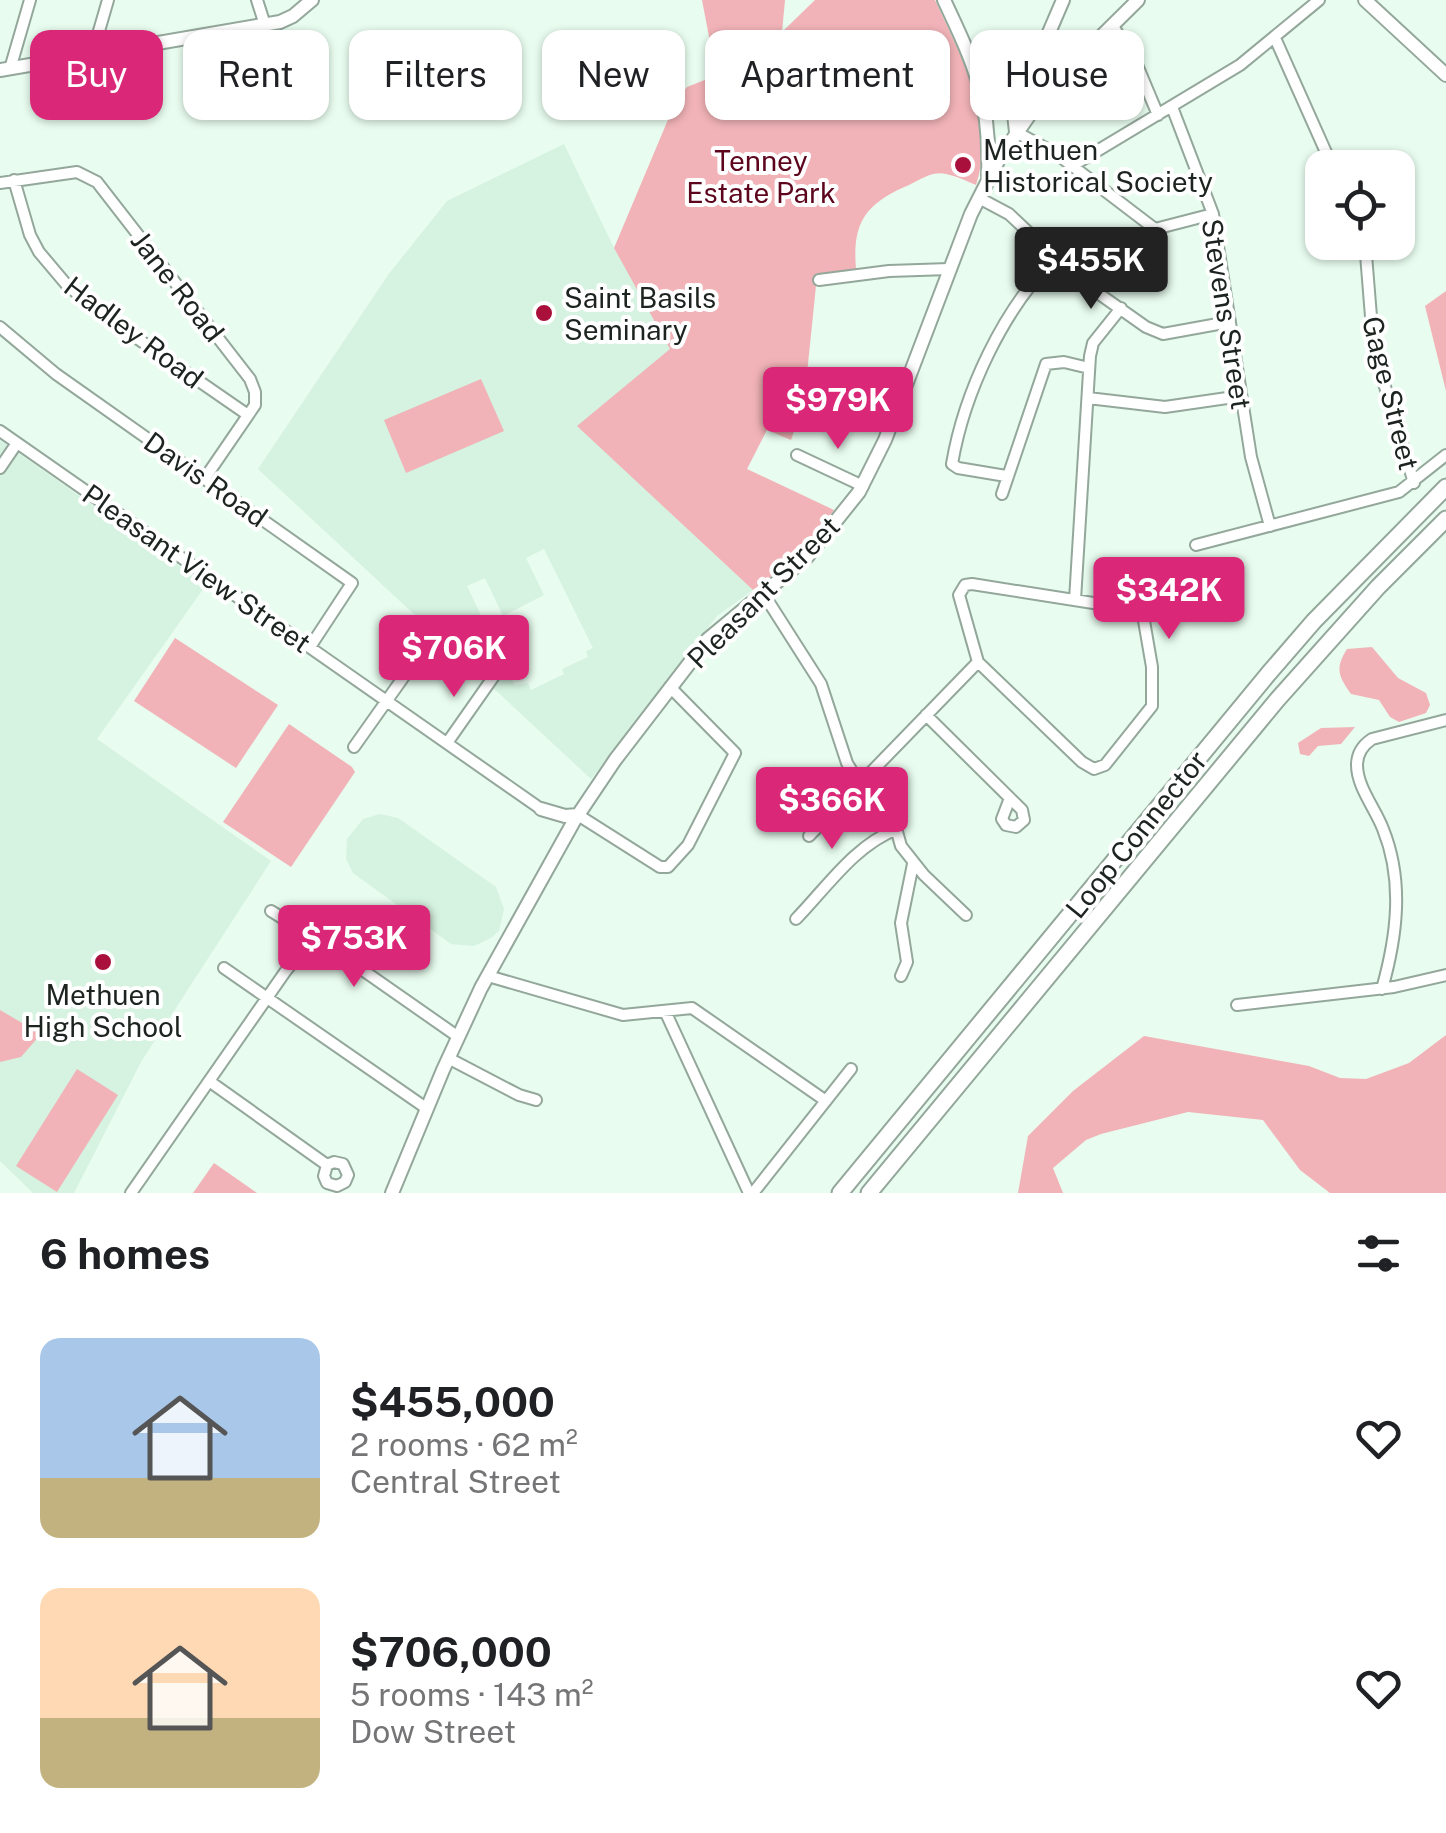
<!DOCTYPE html>
<meta charset="utf-8">
<style>
:root{--surface:#fff;--page:#f6f6f6;--text:#202124;--muted:#757577;--accent:#db2777}
body{margin:0;font-family:"Public Sans",sans-serif;background:var(--page);color:var(--text);height:100vh;display:flex;flex-direction:column;font-size:38px;white-space:nowrap}
*{box-sizing:border-box;margin:0}
p{font-size:32px;color:var(--muted)}
.icon{flex:none;width:55px;height:55px;fill:none;stroke:currentColor;stroke-width:2;stroke-linecap:round;stroke-linejoin:round}
.map{position:relative;height:1193px;overflow:hidden}
.panel{display:flex;flex-direction:column;background:var(--surface);flex:1}
.panel>*{flex:none}
.banner{position:absolute;left:30px;top:30px;width:1388px;height:90px;display:flex;gap:20px}
.tools{position:absolute;left:1305px;top:150px;display:grid;gap:20px}
.tools a{display:grid;place-items:center;width:110px;height:110px;border-radius:20px;background:var(--surface);box-shadow:0 2px 8px #0004;font-size:50px}
.price{position:absolute;translate:-50% -85px;padding:0 22px;border-radius:10px;background:var(--accent);color:#fff;font-size:32px;line-height:65px;filter:drop-shadow(0 2px 5px #0008)}
.price::after{content:'';position:absolute;left:50%;top:60px;width:30px;height:22px;margin-left:-15px;background:inherit;clip-path:polygon(0 0,100% 0,50% 100%)}
.price.on{background:#222;color:#fff}
ul{padding:0;list-style:none}
li{display:flex;align-items:center;gap:30px;height:250px;padding:0 40px}
li span{display:grid;place-items:center;flex:none;width:280px;height:200px;border-radius:20px;color:#555}
li>.icon{margin-inline-start:auto}
span .icon{width:120px;height:120px;fill:#fffc;stroke-width:1}
li b{font-size:42px}
h2{display:flex;justify-content:space-between;align-items:center;height:120px;padding:0 40px;font-size:42px}
.pill{padding:0 35px;border-radius:20px;background:var(--surface);box-shadow:0 2px 8px #0004;font-size:35px;line-height:90px}
.pill.on{background:var(--accent);color:#fff}
.map>svg:first-child{display:block}
.built{fill:#d6f2e0;fill-rule:evenodd}
.green{fill:#f1b3b7}
.lines{fill:none;stroke-linecap:round;stroke-linejoin:round}
.minor-casing{stroke:#94a79b;stroke-width:14}
.major-casing{stroke:#94a79b;stroke-width:16}
.highway-casing{stroke:#94a79b;stroke-width:19}
.minor{stroke:#fff;stroke-width:10}
.major{stroke:#fff;stroke-width:12}
.highway{stroke:#fff;stroke-width:15}
.poi-dot{fill:#a9113c;stroke:#fff;stroke-width:4}
.labels{text-anchor:middle;dominant-baseline:central;stroke-width:8;stroke-linejoin:round;paint-order:stroke}
.poi-label{font-size:28px;fill:#1d2420;stroke:#fff;text-anchor:start}
.park-label{font-size:28px;fill:#5c051d;stroke:#fff}
.street-label{font-size:28px;fill:#1d2420;stroke:#fff}
</style>
<div class="map">
<svg width="1446" height="1193" viewBox="0 0 1446 1193">
<rect width="100%" height="100%" fill="#e8fcef"/>
<path class="built" d="M564,144L614,248L674,351L578,426L753,590L717,616L591,779L258,469L388,275L447,201ZM544,549L593,648L586,651L588,657L562,669L564,674L531,690L528,683L515,685L485,629L487,628L467,586L485,578L503,616L544,595L526,558Z
M0,440L206,585L97,739L271,861L141,1062L74,1193H33L0,1161Z
M380,814L398,818L496,887L504,909L499,931L491,938L474,946L451,944L353,873L346,859L347,839L363,819Z"/>
<path class="green" d="M702,0H785L782,32L815,0H935C961,56 997,122 976,185C967,181 956,176 946,174C933,171 921,179 909,185C866,203 852,222 856,269L817,276L804,403L791,440L767,430L747,469L834,510L805,551L753,590L577,426L670,349L614,248L675,103L687,87L750,62L711,47Z
M1446,291V391L1425,306Z
M481,379L504,431L406,473L384,420Z
M175,638L278,705L236,768L134,701Z
M1372,647L1398,678L1426,693L1430,705L1426,713L1399,722L1390,717L1379,700L1351,694C1338,676 1335,668 1347,649Z
M289,724L352,767L355,772L291,867L223,822Z
M1355,727L1341,744L1318,746L1309,756L1300,754L1298,743L1321,728Z
M0,1010L41,1034L21,1057L0,1062Z
M1446,1035V1193H1330L1300,1170L1263,1120L1188,1112L1101,1134L1086,1140L1053,1168L1063,1193H1018L1028,1136L1073,1091L1144,1036L1309,1066L1340,1078L1366,1079L1409,1063Z
M77,1069L118,1095L57,1192L16,1166Z
M214,1163L257,1193H193Z"/>
<g class="lines">
<defs>
<path id="minor" d="M257,0L265,25
M1113,26L1137,65L1158,115
M1275,38L1333,168
M92,55L108,0
M10,69L30,0
M1172,107L1213,214L1251,457L1270,526
M1016,132L1058,155L1155,229L1213,214
M1072,166L1240,65L1319,0
M14,180L30,235L39,252L66,284L99,312L248,415
M0,183L77,172L97,182L250,379L255,392V405L205,478
M979,198L1009,214L1078,279L1146,327L1163,334L1229,322
M1365,242L1372,329L1383,380L1414,483
M819,280L889,271L949,269
M0,327L56,374L352,583L310,647
M1088,398L1165,407L1241,396
M0,431L541,809
M797,455L863,486
M0,468L17,443
M1006,476L958,468L952,464C964,393 1003,309 1055,258
M1002,494L1046,364L1064,362L1089,368
M1196,545L1399,492L1446,455
M972,584L1125,608L1143,615L1152,667V706L1105,765L1094,769L1082,762L978,662L959,595L965,585Z
M763,593L821,684L847,763L853,773L883,782L901,846L924,875L966,915
M1075,600L1090,356L1093,343L1121,308
M926,715L1022,810L1024,820L1016,827L1006,825L1002,819L1010,798
M447,743L494,676
M354,747L412,665
M578,815L660,867H668L688,845L735,753L670,687
M809,836L978,662
M271,911L334,950L457,1036
M796,919C827,887 855,845 897,829
M224,968L426,1108
M488,976L623,1015L692,1008L826,1101
M901,976L907,962L901,923L913,864
M1382,989C1397,936 1404,881 1383,829C1375,808 1357,787 1357,765C1357,753 1363,745 1372,739L1446,720
M1237,1005L1394,987L1446,975
M665,1011L749,1193
M448,1058L519,1095L536,1100
M209,1081L327,1165L324,1176L327,1183L337,1186L345,1182L348,1175L343,1164L334,1162L327,1165
M131,1193L285,972L312,938
M753,1193L851,1069"/>
<path id="major" d="M944,0C975,66 991,100 988,176
M1365,0L1446,75
M0,70L280,22L293,16L312,0
M1016,132L1014,114L1063,0
M541,809L565,816L578,815
M392,1193L443,1070L481,988L574,821L615,760L708,639L807,557L859,492L885,440L971,214L999,159L1046,91L1138,0"/>
<path id="highway" d="M840,1193L1269,673L1314,621L1446,487
M869,1193L1277,700L1378,587L1446,519"/>
</defs>
<use href="#minor" class="minor-casing"/>
<use href="#major" class="major-casing"/>
<use href="#highway" class="highway-casing"/>
<use href="#minor" class="minor"/>
<use href="#major" class="major"/>
<use href="#highway" class="highway"/>
</g>
<g class="poi-dot">
<circle cx="963" cy="165" r="10"/>
<circle cx="544" cy="313" r="10"/>
<circle cx="103" cy="962" r="10"/>
</g>
<g class="labels">
<g class="poi-label">
<text x="983" y="149">Methuen<tspan x="983" dy="32">Historical Society</tspan></text>
<text x="564" y="297">Saint Basils<tspan x="564" dy="32">Seminary</tspan></text>
<text x="103" y="994" text-anchor="middle">Methuen<tspan x="103" dy="32">High School</tspan></text>
</g>
<g class="park-label">
<text x="761" y="160">Tenney<tspan x="761" dy="32">Estate Park</tspan></text>
</g>
<g class="street-label">
<text transform="translate(178 286) rotate(52)">Jane Road</text>
<text transform="translate(1227 314) rotate(81)">Stevens Street</text>
<text transform="translate(134 332) rotate(37)">Hadley Road</text>
<text transform="translate(1391 393) rotate(76)">Gage Street</text>
<text transform="translate(206 479) rotate(35)">Davis Road</text>
<text transform="translate(197 568) rotate(35)">Pleasant View Street</text>
<text transform="translate(763 592) rotate(-45)">Pleasant Street</text>
<text transform="translate(1136 834) rotate(-51)">Loop Connector</text>
</g>
</g>
</svg>
<div class="tools">
<a><svg class="icon" aria-label="locate" viewBox="0 0 24 24"><circle cx="12" cy="12" r="6"/><path d="M12 2v4M12 18v4M2 12h4M18 12h4"/></svg></a>
</div>
<b class="price on" style="left:1091px;top:312px">$455K</b>
<b class="price" style="left:838px;top:452px">$979K</b>
<b class="price" style="left:1169px;top:642px">$342K</b>
<b class="price" style="left:454px;top:700px">$706K</b>
<b class="price" style="left:832px;top:852px">$366K</b>
<b class="price" style="left:354px;top:990px">$753K</b>
<div class="banner">
<a class="pill on">Buy</a>
<a class="pill">Rent</a>
<a class="pill">Filters</a>
<a class="pill">New</a>
<a class="pill">Apartment</a>
<a class="pill">House</a>
</div>
</div>
<section class="panel">
<h2>6 homes<svg class="icon" aria-label="filters" viewBox="0 0 24 24"><path d="M4 7h16M4 17h16"/><circle cx="9" cy="7" r="2"/><circle cx="15" cy="17" r="2"/></svg></h2>
<ul>
<li><span style="background:linear-gradient(#a9c7e8 70%,#c2b280 0)"><svg class="icon" aria-label="home" viewBox="0 0 24 24"><path d="M3 11l9-7 9 7M6 9v11h12V9"/></svg></span><div><b>$455,000</b><p>2 rooms · 62 m²</p><p>Central Street</p></div><svg class="icon" aria-label="heart" viewBox="0 0 24 24"><path d="M12 20l-8-8c-3-5 5-10 8-4 3-6 11-1 8 4z"/></svg></li>
<li><span style="background:linear-gradient(#ffd9b3 65%,#c2b280 0)"><svg class="icon" aria-label="home" viewBox="0 0 24 24"><path d="M3 11l9-7 9 7M6 9v11h12V9"/></svg></span><div><b>$706,000</b><p>5 rooms · 143 m²</p><p>Dow Street</p></div><svg class="icon" aria-label="heart" viewBox="0 0 24 24"><path d="M12 20l-8-8c-3-5 5-10 8-4 3-6 11-1 8 4z"/></svg></li>
</ul>
</section>
